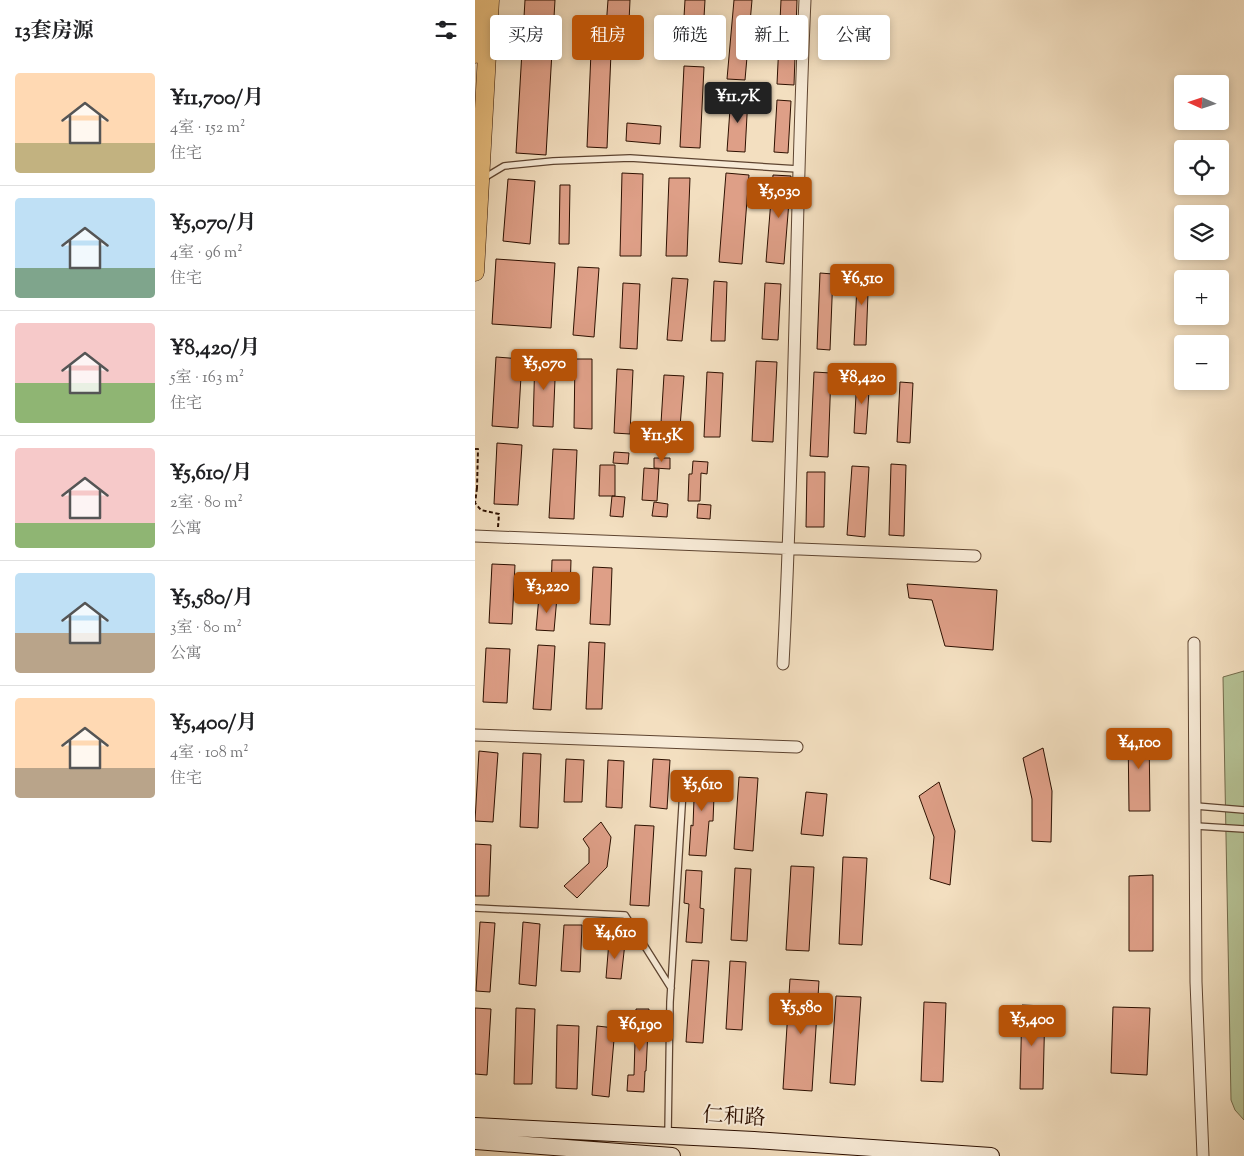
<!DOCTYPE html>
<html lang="zh">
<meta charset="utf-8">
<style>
:root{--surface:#fff;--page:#f6f6f6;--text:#202124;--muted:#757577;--line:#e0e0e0;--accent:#b45309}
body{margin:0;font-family:"Sorts Mill Goudy","Noto Serif SC",serif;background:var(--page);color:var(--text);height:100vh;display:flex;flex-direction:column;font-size:19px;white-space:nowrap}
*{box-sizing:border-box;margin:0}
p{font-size:16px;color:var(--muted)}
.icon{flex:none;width:28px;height:28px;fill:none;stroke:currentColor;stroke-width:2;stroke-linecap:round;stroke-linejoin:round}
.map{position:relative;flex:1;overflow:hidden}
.panel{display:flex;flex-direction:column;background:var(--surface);width:475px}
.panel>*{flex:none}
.guide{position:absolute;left:15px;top:15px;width:475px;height:45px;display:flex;gap:10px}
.needle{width:32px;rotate:273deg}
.controls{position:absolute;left:699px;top:75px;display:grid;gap:10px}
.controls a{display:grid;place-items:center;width:55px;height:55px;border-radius:5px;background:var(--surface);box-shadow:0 2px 8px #0003;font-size:25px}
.price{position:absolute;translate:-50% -42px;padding:0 11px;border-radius:5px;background:var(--accent);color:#fff;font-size:16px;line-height:32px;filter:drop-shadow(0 1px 2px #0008)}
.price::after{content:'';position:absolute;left:50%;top:30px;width:15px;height:11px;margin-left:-8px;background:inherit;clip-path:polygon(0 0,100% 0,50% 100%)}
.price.active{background:#222;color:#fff}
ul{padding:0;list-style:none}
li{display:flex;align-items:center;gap:15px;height:125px;padding:0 15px}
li+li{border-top:1px solid var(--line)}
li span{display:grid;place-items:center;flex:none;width:140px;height:100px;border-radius:5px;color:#555}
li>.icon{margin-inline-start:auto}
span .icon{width:60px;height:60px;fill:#fffc;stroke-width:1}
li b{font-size:21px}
h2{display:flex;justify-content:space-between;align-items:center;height:60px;padding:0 15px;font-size:21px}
.tag{padding:0 18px;border-radius:5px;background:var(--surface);box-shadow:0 2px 8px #0003;font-size:18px;line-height:45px}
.tag.active{background:var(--accent);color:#fff}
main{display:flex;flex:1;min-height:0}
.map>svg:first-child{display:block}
.pitch{fill:#b6c396;stroke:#726a4b}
.building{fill:#de9f87;stroke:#2d1000}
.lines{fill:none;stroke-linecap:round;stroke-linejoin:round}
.service-casing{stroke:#5e4430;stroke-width:8}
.minor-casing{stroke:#5e4430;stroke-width:13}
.secondary-casing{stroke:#2d1000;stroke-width:18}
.primary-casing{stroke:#2d1000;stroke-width:19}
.path{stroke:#2d1000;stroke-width:2;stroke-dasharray:4 2.5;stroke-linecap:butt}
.service{stroke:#f7ead6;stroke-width:5.5}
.minor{stroke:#f7ead6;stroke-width:11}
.secondary{stroke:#f7ead6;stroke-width:16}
.primary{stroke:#eac080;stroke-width:18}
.labels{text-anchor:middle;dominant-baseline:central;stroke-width:4;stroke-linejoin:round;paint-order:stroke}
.street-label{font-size:21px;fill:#2d1000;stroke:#f7ead6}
</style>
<main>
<section class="panel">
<h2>13套房源<svg class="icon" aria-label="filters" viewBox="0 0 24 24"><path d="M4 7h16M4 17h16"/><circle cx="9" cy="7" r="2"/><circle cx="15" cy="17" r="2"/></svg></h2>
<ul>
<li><span style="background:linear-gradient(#ffd9b3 70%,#c2b280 0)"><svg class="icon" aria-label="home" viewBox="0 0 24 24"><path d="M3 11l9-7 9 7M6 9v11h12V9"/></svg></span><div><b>¥11,700/月</b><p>4室 · 152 m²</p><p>住宅</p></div></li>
<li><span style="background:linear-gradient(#bfe0f5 70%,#7fa58c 0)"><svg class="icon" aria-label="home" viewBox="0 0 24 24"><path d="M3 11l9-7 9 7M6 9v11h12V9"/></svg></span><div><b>¥5,070/月</b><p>4室 · 96 m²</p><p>住宅</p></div></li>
<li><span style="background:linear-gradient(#f6c9c9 60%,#8fb573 0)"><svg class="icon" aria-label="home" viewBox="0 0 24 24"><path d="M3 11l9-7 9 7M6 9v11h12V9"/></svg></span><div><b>¥8,420/月</b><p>5室 · 163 m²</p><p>住宅</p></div></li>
<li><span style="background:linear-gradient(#f6c9c9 75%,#8fb573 0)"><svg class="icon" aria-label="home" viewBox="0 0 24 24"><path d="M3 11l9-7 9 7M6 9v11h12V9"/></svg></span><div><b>¥5,610/月</b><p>2室 · 80 m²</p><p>公寓</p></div></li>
<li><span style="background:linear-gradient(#bfe0f5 60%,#b9a48a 0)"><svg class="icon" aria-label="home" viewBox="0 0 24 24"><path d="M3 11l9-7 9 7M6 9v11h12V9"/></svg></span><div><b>¥5,580/月</b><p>3室 · 80 m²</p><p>公寓</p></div></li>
<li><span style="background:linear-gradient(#ffd9b3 70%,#b9a48a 0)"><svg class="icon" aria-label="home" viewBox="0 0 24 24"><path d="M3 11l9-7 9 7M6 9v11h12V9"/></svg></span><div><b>¥5,400/月</b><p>4室 · 108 m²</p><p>住宅</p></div></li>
</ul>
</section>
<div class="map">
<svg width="769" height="1156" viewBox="0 0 769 1156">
<rect width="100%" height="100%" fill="#f3dfc0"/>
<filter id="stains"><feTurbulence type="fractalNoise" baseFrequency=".004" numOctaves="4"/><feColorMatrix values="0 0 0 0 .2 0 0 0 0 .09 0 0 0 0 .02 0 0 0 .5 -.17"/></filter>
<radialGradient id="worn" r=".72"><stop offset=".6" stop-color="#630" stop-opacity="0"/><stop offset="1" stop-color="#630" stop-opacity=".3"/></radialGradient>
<path class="pitch" d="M769,671V1120L760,1110L756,1100L748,677Z"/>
<path class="building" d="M50,0H80L71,155L41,153Z
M133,0H155L153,43L130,41Z
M210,0H230L227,52L207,51Z
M259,0H277L270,80L252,79Z
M306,0H322L319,85L302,84Z
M116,52L136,53L132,148L112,147Z
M209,66L229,67L225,148L205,147Z
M256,95L273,97L270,152L252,151Z
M302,100L316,101L313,153L299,152Z
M152,123L186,126L185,144L151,141Z
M147,173L168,174L166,256H145Z
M251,173L274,175L267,264L244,262Z
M298,175L316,176L309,264L291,262Z
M194,178H215L212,256H191Z
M33,179L60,181L55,244L28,241Z
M85,185H95L94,244H84Z
M21,259L80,263L76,328L17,324Z
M383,266L394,267L391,345H379Z
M103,267L124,268L119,337L98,335Z
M345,273L358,274L355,350L342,349Z
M197,278L213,279L207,341L192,340Z
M239,281L252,282L250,341H236Z
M148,283L165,284L162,349L145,348Z
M290,283L306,284L303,340L287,339Z
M60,355L81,356L78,427L58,426Z
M21,357L47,359L43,428L17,426Z
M100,359H117V429L99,428Z
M281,361L302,362L298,442L277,441Z
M142,369L158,370L155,434L139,433Z
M232,372L248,373L245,437H229Z
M339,372L356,373L353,457L335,456Z
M189,375L209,376L204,440L185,439Z
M382,376L395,377L391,434L379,433Z
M425,382L438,383L435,443L422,442Z
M22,443L47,445L43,505L19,504Z
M78,449L102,450L99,519L74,518Z
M139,452L154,453L153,464L138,463Z
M179,458H195V469L179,468Z
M218,461L233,462L232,474L226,473L225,501H213L214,474H217Z
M416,464L431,465L429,536L414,535Z
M125,465H140V496H124Z
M377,466L394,467L390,537L372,535Z
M169,468L184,469L182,501L167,500Z
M332,472H350L349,527H331Z
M137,496L150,497L148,517L135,516Z
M179,502L193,504L192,517L177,516Z
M223,504L236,505L235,519L222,518Z
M77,560H96L95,593L76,592Z
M17,564L40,565L37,624L14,623Z
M118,567L137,568L135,625L115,624Z
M432,584L522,590L518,650L470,646L457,600L434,598Z
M64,596L82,597L79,631L61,630Z
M114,642L130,643L127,709H111Z
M63,645L80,646L76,710L58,709Z
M11,648L35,649L32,703L8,702Z
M653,729H674L675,811H654Z
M568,748L577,791L576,842L557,841V799L548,758Z
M4,751L23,753L18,822L0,821Z
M48,753L66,754L63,828L45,827Z
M91,759L109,760L107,802H89Z
M178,759L195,760L192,809L175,807Z
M133,760L149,761L147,808L131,807Z
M220,772H240L238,821H234L231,856L214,855L216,825L218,826Z
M264,777L283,778L278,851L259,849Z
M464,782L480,831L475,885L455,879L459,837L444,796Z
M331,792L352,794L348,836L326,834Z
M126,822L136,837L132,867L102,898L89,886L114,863V848L108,839Z
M160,825L179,826L174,906L155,905Z
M0,844L16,845L14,896H0Z
M368,857L392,858L387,945L364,944Z
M316,866L339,867L334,951L311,950Z
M260,868L276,869L272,941L256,940Z
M211,870L227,871L225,908L229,909L227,943L211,942L214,904L209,903Z
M678,875V951H654V876Z
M5,922L20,923L15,992L1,991Z
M48,922L65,924L61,986L44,984Z
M89,925H107L105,972L86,971Z
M134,941L150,943L146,979L131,978Z
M217,960L234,961L228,1043L211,1042Z
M255,961L271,962L267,1030L251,1029Z
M315,979L344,981L337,1091L308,1089Z
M361,996L386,997L380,1085L355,1083Z
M449,1002L471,1003L468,1082L446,1081Z
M547,1005L570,1006L568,1089H545Z
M638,1007L675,1008L672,1075L636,1073Z
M0,1008L16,1009L12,1075L0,1074Z
M41,1008L60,1009L57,1084H39Z
M161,1009H174L171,1071H170L169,1092L152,1091L153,1075H159Z
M82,1025L104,1026L102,1089L81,1088Z
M122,1026L140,1028L134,1097L117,1095Z"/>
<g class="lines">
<defs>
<path id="service" d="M9,178L29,166L78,161L155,158L323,169
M721,806L769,810
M721,826L769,829
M0,908L150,915L196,988
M193,1134L195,1002L209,774"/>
<path id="minor" d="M0,536L500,556
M719,643L721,982L728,1156
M308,664C320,443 320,221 330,0
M0,735L322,747"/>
<path id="secondary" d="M0,1126L279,1140L516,1156
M0,1141L197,1156"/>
<path id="primary" d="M0,54L3,0
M0,272L15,0"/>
</defs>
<use href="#service" class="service-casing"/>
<use href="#minor" class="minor-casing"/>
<use href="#secondary" class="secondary-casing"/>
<use href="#primary" class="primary-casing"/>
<path class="path" d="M0,449H3L2,488L0,487
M2,488L0,503L6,510L24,514L23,527"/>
<use href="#service" class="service"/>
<use href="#minor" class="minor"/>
<use href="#secondary" class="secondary"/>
<use href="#primary" class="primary"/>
</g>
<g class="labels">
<g class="street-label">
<text transform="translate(259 1118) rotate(3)">仁和路</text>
</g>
</g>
<rect width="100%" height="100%" filter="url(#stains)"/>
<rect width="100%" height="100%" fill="url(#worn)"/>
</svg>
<div class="controls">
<a><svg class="needle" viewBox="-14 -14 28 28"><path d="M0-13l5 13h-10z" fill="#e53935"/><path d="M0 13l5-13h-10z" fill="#757577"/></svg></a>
<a><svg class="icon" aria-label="locate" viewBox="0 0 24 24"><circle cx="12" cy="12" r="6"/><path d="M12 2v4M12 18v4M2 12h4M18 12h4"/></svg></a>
<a><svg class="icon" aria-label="layers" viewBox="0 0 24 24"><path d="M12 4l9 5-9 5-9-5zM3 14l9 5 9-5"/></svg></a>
<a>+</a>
<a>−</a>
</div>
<b class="price active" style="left:263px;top:124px">¥11.7K</b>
<b class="price" style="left:304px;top:219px">¥5,030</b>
<b class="price" style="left:387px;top:306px">¥6,510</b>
<b class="price" style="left:69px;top:391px">¥5,070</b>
<b class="price" style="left:387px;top:405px">¥8,420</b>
<b class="price" style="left:187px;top:463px">¥11.5K</b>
<b class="price" style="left:72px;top:614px">¥3,220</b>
<b class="price" style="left:664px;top:770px">¥4,100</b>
<b class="price" style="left:227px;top:812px">¥5,610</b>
<b class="price" style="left:140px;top:960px">¥4,610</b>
<b class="price" style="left:326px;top:1035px">¥5,580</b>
<b class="price" style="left:557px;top:1047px">¥5,400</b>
<b class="price" style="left:165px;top:1052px">¥6,190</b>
<div class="guide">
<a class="tag">买房</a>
<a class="tag active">租房</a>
<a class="tag">筛选</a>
<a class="tag">新上</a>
<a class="tag">公寓</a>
</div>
</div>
</main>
